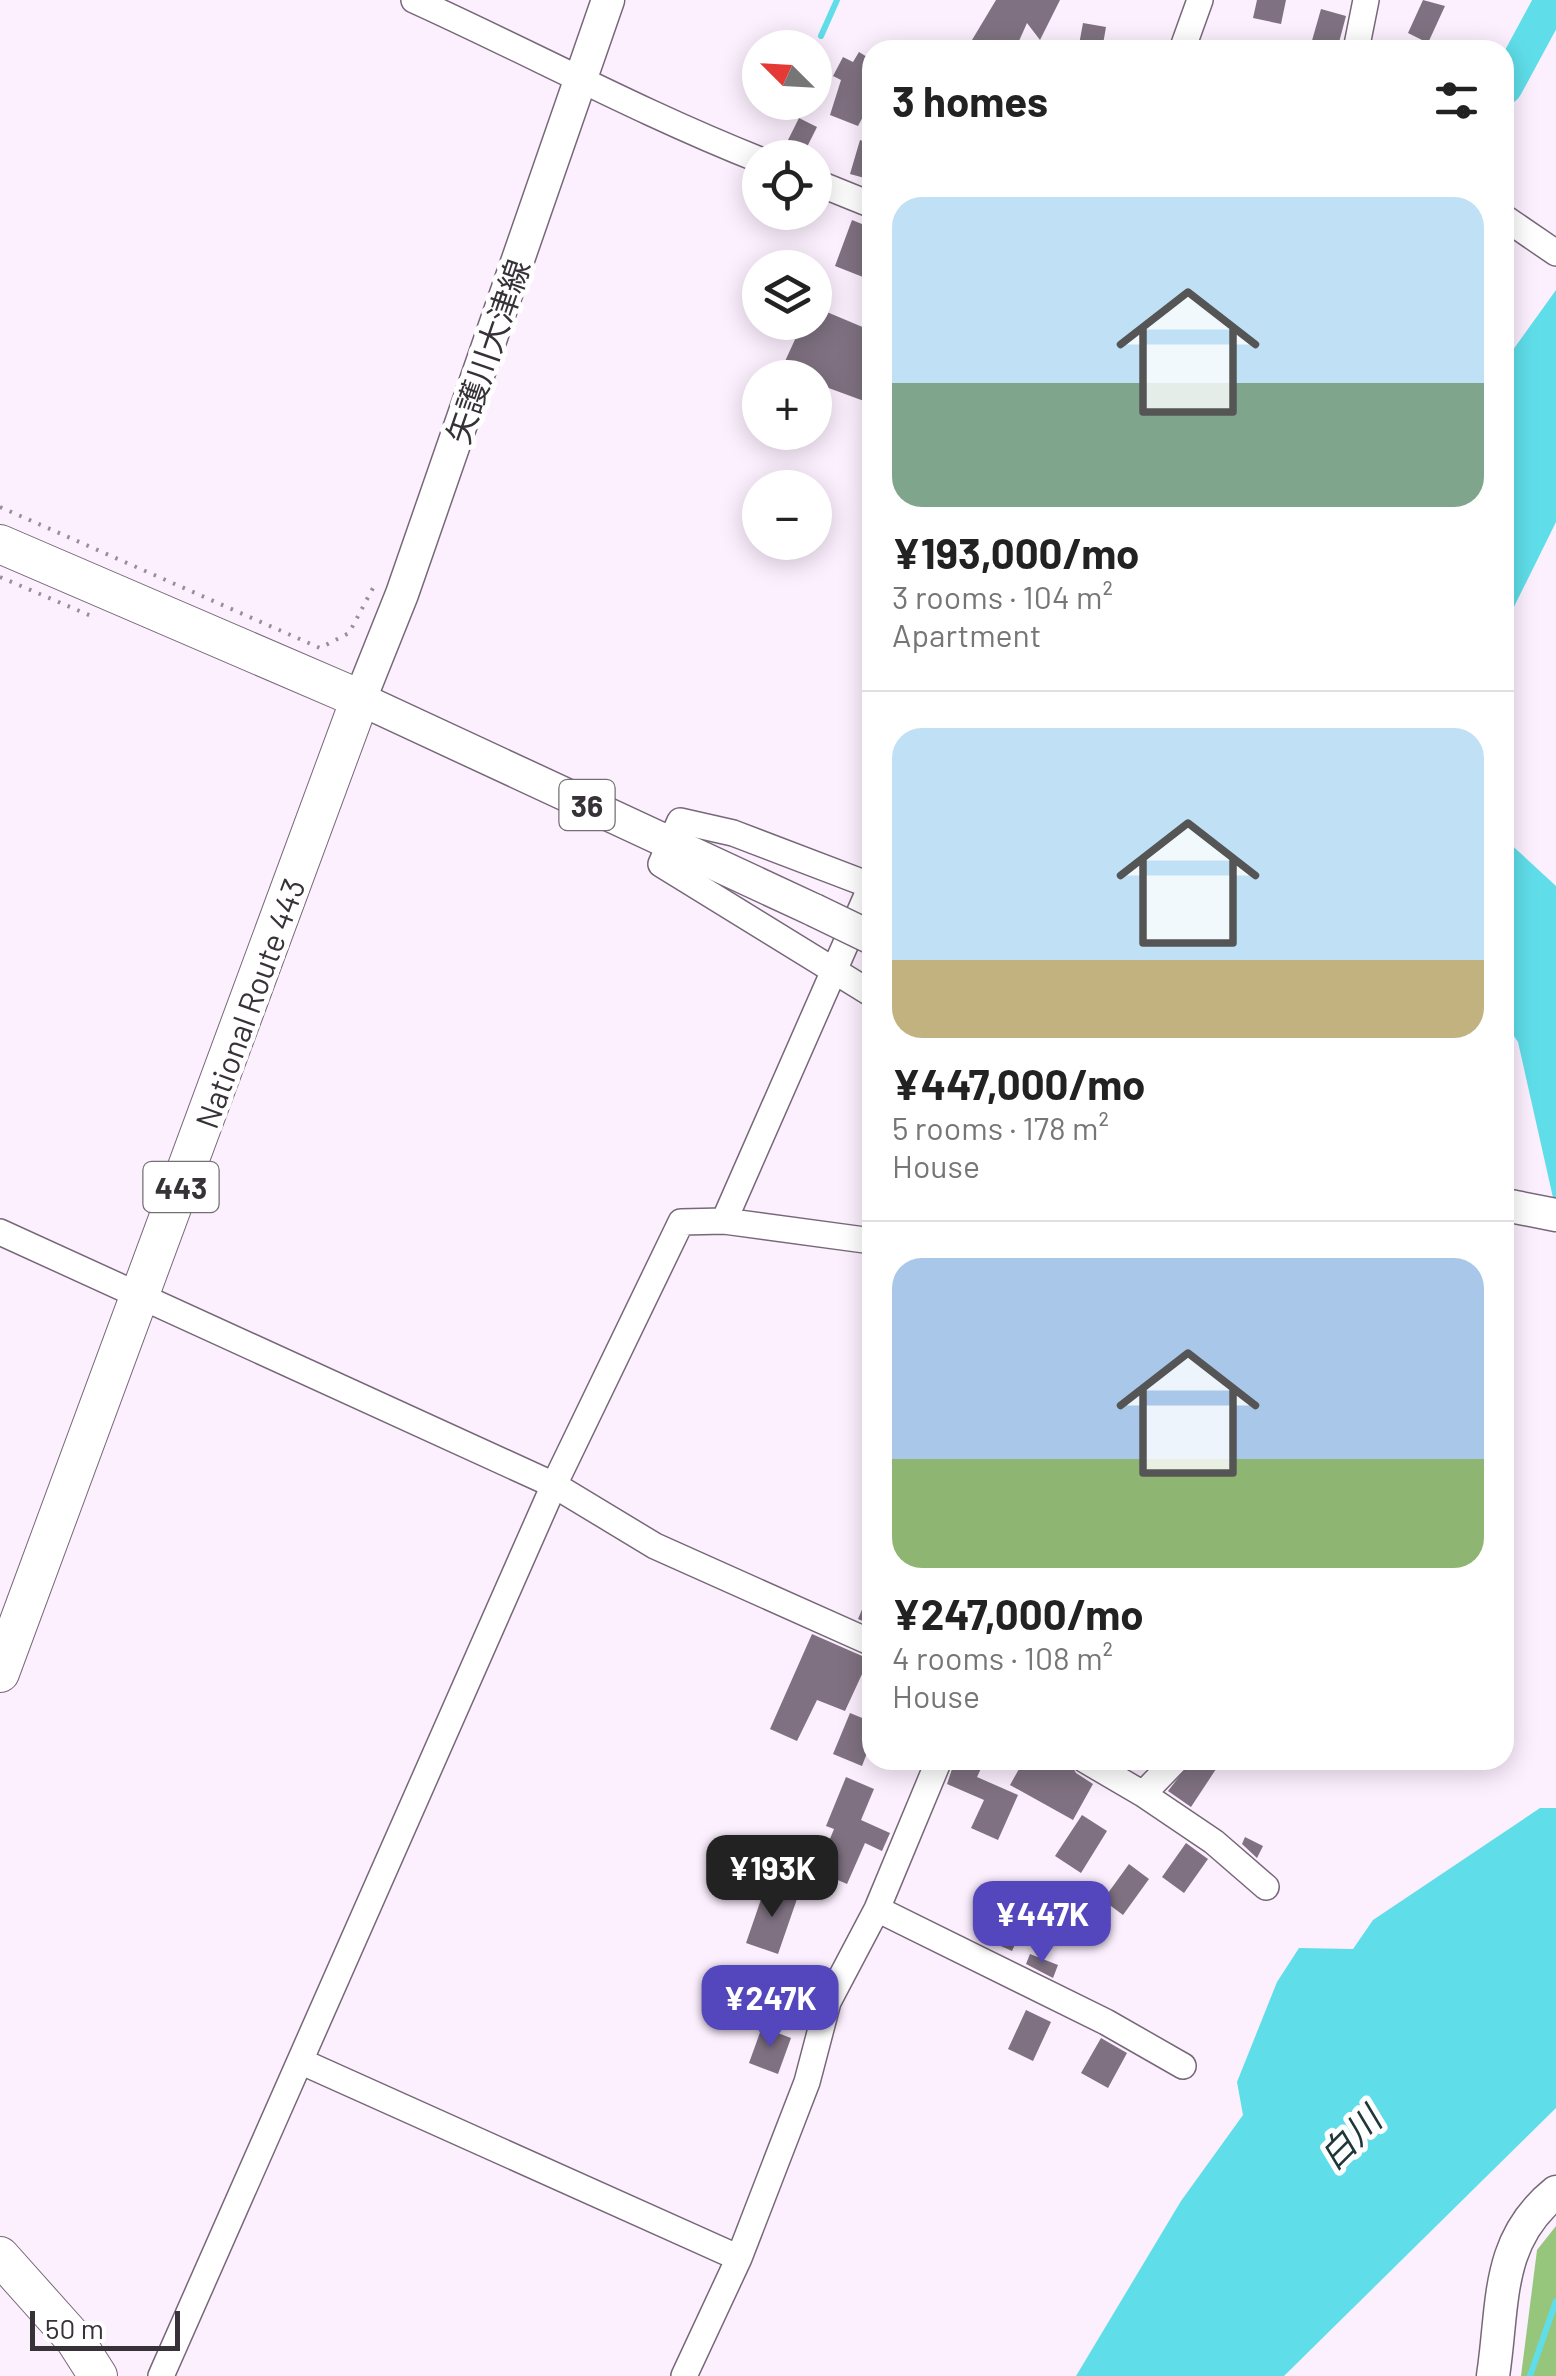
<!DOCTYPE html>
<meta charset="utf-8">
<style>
:root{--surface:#fff;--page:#f2f2f2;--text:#222;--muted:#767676;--line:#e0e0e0;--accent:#5447be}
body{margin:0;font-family:Barlow,"Noto Sans JP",sans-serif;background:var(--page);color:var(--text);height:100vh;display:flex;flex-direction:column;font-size:38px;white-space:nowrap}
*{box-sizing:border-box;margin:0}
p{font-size:32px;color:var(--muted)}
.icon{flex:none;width:55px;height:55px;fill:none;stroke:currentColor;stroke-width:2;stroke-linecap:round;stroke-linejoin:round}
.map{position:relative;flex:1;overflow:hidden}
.panel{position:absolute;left:862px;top:40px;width:652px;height:1730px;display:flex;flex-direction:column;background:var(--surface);border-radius:30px;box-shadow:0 5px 25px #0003}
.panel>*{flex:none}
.needle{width:65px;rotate:294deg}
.buttons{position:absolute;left:742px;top:30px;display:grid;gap:20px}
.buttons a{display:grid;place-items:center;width:90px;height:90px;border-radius:50%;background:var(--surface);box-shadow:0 5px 25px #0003;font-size:50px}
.scale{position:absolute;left:30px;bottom:25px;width:150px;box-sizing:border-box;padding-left:10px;border:5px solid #373138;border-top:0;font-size:28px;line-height:35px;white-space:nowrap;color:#373138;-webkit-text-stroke:8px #fff;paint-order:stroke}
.price{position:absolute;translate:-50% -85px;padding:0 22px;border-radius:20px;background:var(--accent);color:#fff;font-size:32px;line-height:65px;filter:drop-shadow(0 2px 5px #0008)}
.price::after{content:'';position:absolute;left:50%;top:60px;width:30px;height:22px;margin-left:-15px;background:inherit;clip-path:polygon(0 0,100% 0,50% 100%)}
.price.active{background:#222;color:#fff}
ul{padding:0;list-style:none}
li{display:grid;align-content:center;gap:20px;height:530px;padding:0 30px}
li+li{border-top:2px solid var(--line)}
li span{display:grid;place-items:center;height:310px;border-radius:30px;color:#555}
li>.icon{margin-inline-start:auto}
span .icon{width:180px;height:180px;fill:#fffc;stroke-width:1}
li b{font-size:42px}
h2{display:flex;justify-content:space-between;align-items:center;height:120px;padding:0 30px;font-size:42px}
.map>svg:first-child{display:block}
.forest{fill:#95c67c}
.water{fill:#5fdeea}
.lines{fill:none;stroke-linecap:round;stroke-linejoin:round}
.stream{stroke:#5fdeea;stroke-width:6}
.river{stroke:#5fdeea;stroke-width:35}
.building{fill:#7f7181}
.minor-casing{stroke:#776879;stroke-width:28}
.major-casing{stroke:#776879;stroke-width:35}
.highway-casing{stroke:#776879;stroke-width:40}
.path{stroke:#978e99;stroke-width:4;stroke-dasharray:2.5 8;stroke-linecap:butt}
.minor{stroke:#fff;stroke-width:25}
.major{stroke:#fff;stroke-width:32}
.highway{stroke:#fff;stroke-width:38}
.major-bridge-casing{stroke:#776879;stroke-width:35;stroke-linecap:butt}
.major-bridge{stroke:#fff;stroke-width:32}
.labels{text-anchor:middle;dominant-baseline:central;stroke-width:10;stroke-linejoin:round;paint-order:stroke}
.shield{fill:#fff;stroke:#736f74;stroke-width:2.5}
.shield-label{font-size:30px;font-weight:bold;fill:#373138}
.street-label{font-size:32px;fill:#373138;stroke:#fff}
.water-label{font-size:35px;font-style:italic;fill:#203739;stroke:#fff}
</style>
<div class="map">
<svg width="1556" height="2376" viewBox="0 0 1556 2376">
<rect width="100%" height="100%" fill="#fceffe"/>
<path class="forest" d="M1556,2226V2376H1521L1537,2250Z"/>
<path class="water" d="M1556,290V522L1505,625V361Z
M1505,839L1556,886V1211L1518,1042L1505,1023Z
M1540,1808H1556V2108L1284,2376H1076L1181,2201L1243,2115L1237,2082L1277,1982L1299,1948L1353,1949L1373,1920Z"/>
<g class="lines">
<path class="stream" d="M821,36L837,0
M1530,2376L1556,2301"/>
<path class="river" d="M1505,87L1552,0"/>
</g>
<path class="building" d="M996,0H1060L1040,40L1027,23L1015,50L992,41L987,50L972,40Z
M1257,0H1286L1281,24L1253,18Z
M1423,0L1445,6L1428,43L1408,33Z
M1321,9L1346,16L1337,50L1311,44Z
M1083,23L1106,27L1102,50H1078Z
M859,52L872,60V100L858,126L830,115L841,80L833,76L843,57L853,62Z
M799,118L817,127L804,153L786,144Z
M860,140L872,144V180L850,174Z
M852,220L872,228V251L863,277L835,266Z
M815,307L872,331V382L864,401L815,383V378L781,370L803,322H815Z
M872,1586V1625L858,1619Z
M812,1634L869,1659L845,1711L817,1700L797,1741L770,1729Z
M850,1713L872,1722V1740L862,1766L833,1754Z
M955,1760H985L977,1777L1018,1795L998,1840L971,1828L984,1800L947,1784Z
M1024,1760H1069L1076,1773L1093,1784L1073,1820L1010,1785Z
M1192,1760H1222L1191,1807L1168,1791Z
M846,1777L874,1789L861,1820L890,1833L882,1851L865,1843L847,1884L817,1871L834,1829L826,1826Z
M1082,1815L1107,1831L1081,1873L1055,1856Z
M1245,1837L1263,1846L1257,1858L1242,1844Z
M1186,1843L1208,1859L1184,1893L1162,1877Z
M1129,1864L1149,1879L1123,1915L1103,1900Z
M1012,1882L1038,1893L1012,1951L987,1940Z
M766,1885L798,1896L778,1954L746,1943Z
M1030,1954L1058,1965L1053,1978L1026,1964Z
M1026,2010L1051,2022L1033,2061L1008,2049Z
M762,2027L791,2038L778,2074L749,2063Z
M1101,2038L1127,2053L1108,2088L1081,2073Z"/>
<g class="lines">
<defs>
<path id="minor" d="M414,0C531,53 641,113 760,160
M1182,50L1200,0
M1356,50L1366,0
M815,182L872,205
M1505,218L1556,253
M872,886L733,833L680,821L661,864L872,994
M724,1221L872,884
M0,1232L554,1485L655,1546L872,1643
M1085,1760L1143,1794L1176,1760
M1143,1794L1214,1842L1266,1887
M877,1909L1106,2022L1183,2066
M300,2061L739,2258
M161,2376L554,1485L681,1222L724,1221L872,1241
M684,2376L739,2258L807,2082L828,2002L877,1909L939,1760"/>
<path id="major" d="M608,0L402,594L360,699L814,910
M1505,1205L1556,1215
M1493,2376C1504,2304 1495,2241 1556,2192"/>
<path id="highway" d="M0,544L360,699L0,1673
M0,2256L75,2340L98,2376"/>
</defs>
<use href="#minor" class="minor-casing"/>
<use href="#major" class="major-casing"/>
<use href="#highway" class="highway-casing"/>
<path class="path" d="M0,507L320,648L349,633L373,588L378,589
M0,577L96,618"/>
<use href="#minor" class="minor"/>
<use href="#major" class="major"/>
<use href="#highway" class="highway"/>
<defs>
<path id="major-bridge" d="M814,910L872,938"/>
</defs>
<use href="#major-bridge" class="major-bridge-casing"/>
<use href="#major-bridge" class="major-bridge"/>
</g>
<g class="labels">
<g class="shield">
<rect x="559.5" y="780" width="55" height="50" rx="8"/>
<rect x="143.5" y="1162" width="75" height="50" rx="8"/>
</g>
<g class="shield-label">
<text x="587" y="805">36</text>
<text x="181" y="1187">443</text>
</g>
<g class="street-label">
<text transform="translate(487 351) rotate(-71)">矢護川大津線</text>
<text transform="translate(249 1003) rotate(-70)">National Route 443</text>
</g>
<g class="water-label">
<text transform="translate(1349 2137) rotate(-45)">白川</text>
</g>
</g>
</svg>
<div class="buttons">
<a><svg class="needle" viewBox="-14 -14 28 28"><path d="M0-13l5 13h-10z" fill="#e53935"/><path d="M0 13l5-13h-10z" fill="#767676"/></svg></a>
<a><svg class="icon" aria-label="locate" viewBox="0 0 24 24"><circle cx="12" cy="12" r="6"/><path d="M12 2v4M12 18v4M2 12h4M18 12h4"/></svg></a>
<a><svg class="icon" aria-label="layers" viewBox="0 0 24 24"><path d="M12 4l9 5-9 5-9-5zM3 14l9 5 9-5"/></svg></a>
<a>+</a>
<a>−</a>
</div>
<div class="scale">50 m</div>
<b class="price active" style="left:772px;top:1920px">¥193K</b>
<b class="price" style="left:1042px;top:1966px">¥447K</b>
<b class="price" style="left:770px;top:2050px">¥247K</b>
<section class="panel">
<h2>3 homes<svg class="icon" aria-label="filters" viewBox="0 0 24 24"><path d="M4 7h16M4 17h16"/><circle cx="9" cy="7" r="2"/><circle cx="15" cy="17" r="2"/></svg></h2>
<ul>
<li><span style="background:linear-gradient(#bfe0f5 60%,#7fa58c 0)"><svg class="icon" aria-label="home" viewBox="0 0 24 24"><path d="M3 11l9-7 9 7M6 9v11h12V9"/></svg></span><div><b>¥193,000/mo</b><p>3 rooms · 104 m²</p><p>Apartment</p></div></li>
<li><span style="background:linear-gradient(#bfe0f5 75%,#c2b280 0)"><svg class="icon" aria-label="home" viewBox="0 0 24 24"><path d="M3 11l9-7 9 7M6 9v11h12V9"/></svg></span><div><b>¥447,000/mo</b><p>5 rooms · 178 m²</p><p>House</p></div></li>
<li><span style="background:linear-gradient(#a9c7e8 65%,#8fb573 0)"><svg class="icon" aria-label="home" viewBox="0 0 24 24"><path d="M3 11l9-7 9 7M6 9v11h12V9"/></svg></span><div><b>¥247,000/mo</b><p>4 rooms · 108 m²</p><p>House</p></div></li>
</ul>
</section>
</div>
